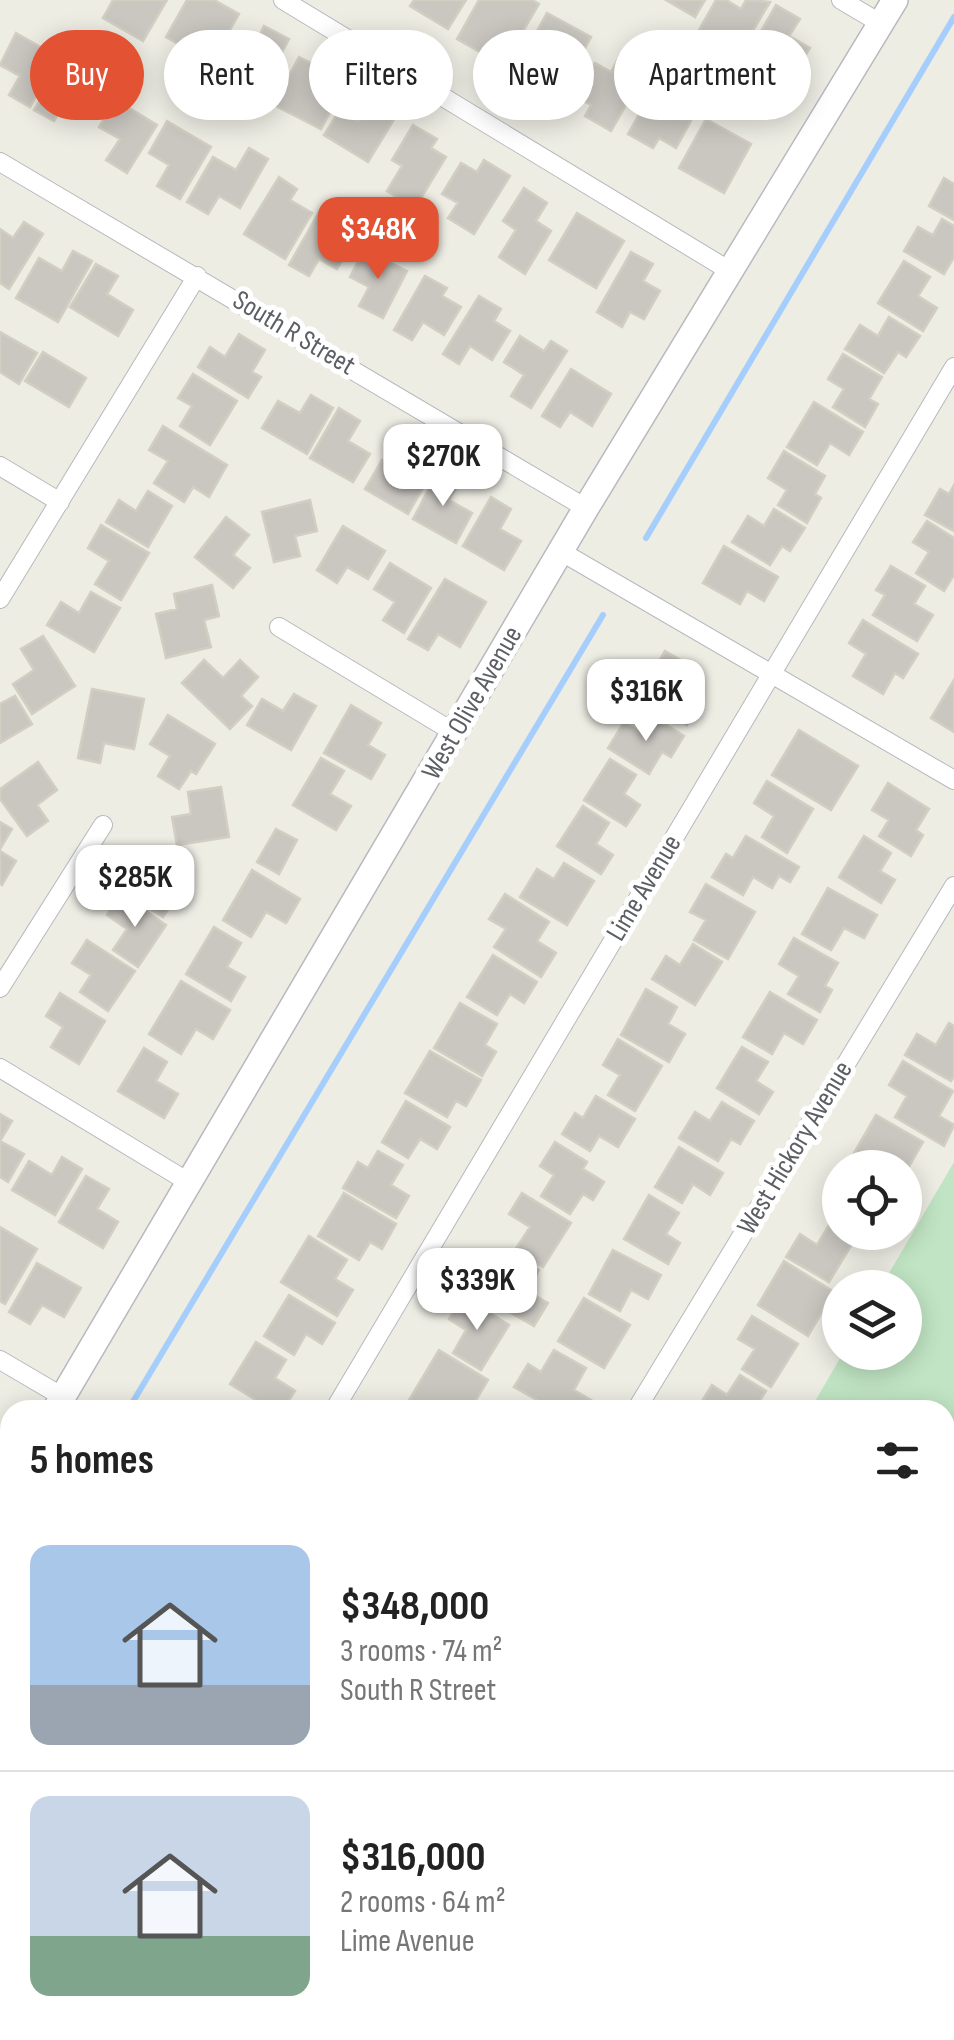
<!DOCTYPE html>
<meta charset="utf-8">
<style>
:root{--surface:#fff;--page:#f2f2f2;--text:#222;--muted:#767676;--line:#e0e0e0;--accent:#e45234}
body{margin:0;font-family:"Sofia Sans Condensed",sans-serif;background:var(--page);color:var(--text);height:100vh;display:flex;flex-direction:column;font-size:38px;white-space:nowrap}
*{box-sizing:border-box;margin:0}
p{font-size:32px;color:var(--muted)}
.icon{flex:none;width:55px;height:55px;fill:none;stroke:currentColor;stroke-width:2;stroke-linecap:round;stroke-linejoin:round}
.map{position:relative;flex:1;overflow:hidden}
.panel{position:absolute;left:0px;top:1400px;width:955px;height:640px;display:flex;flex-direction:column;background:var(--surface);border-radius:30px 30px 0 0;box-shadow:0 5px 25px #0003}
.panel>*{flex:none}
.hud{position:absolute;left:30px;top:30px;width:895px;height:90px;display:flex;gap:20px}
.tools{position:absolute;left:822px;top:1150px;display:grid;gap:20px}
.tools a{display:grid;place-items:center;width:100px;height:100px;border-radius:50%;background:var(--surface);box-shadow:0 5px 25px #0003;font-size:50px}
.price{position:absolute;translate:-50% -85px;padding:0 22px;border-radius:20px;background:#fff;color:#222;font-size:32px;line-height:65px;filter:drop-shadow(0 2px 5px #0008)}
.price::after{content:'';position:absolute;left:50%;top:60px;width:30px;height:22px;margin-left:-15px;background:inherit;clip-path:polygon(0 0,100% 0,50% 100%)}
.price.selected{background:var(--accent);color:#fff}
ul{padding:0;list-style:none}
li{display:flex;align-items:center;gap:30px;height:250px;padding:0 30px}
li+li{border-top:2px solid var(--line)}
li span{display:grid;place-items:center;flex:none;width:280px;height:200px;border-radius:20px;color:#555}
li>.icon{margin-inline-start:auto}
span .icon{width:120px;height:120px;fill:#fffc;stroke-width:1}
li b{font-size:42px}
h2{display:flex;justify-content:space-between;align-items:center;height:120px;padding:0 30px;font-size:42px}
.pill{padding:0 35px;border-radius:45px;background:var(--surface);box-shadow:0 5px 25px #0003;font-size:35px;line-height:90px}
.pill.selected{background:var(--accent);color:#fff}
.map>svg:first-child{display:block}
.green{fill:#c1e5c4}
.lines{fill:none;stroke-linecap:round;stroke-linejoin:round}
.stream{stroke:#a5cefc;stroke-width:6}
.building{fill:#cac7c1;stroke:#d2cfc2;stroke-width:2.5}
.lane-casing{stroke:#b6b9bd;stroke-width:11}
.street-casing{stroke:#b6b9bd;stroke-width:20}
.secondary-casing{stroke:#b7b9bf;stroke-width:28}
.lane{stroke:#fff;stroke-width:9}
.street{stroke:#fff;stroke-width:18}
.secondary{stroke:#fff;stroke-width:25}
.labels{text-anchor:middle;dominant-baseline:central;stroke-width:10;stroke-linejoin:round;paint-order:stroke}
.street-label{font-size:28px;fill:#5c5f64;stroke:#fff}
</style>
<div class="map">
<svg width="954" height="2040" viewBox="0 0 954 2040">
<rect width="100%" height="100%" fill="#eeede4"/>
<path class="green" d="M954,1162V2032L945,2026V1410H810L843,1353L905,1352V1288L881,1287Z"/>
<g class="lines">
<path class="stream" d="M646,538L954,17
M128,1410L603,615"/>
</g>
<path class="building" d="M113,0H167L143,41L103,18Z
M187,0H214L239,14L211,63L166,37Z
M414,0H466L448,29L410,6Z
M479,0H532L539,4L503,65L457,39Z
M666,0H705L695,17Z
M716,0H726L741,9L746,0L770,2L739,54L699,30Z
M776,5L800,19L789,36L810,48L790,81L758,62L771,40L760,33Z
M547,13L591,37L571,73L548,61L537,81L516,69Z
M264,26L289,39L271,73L258,66L243,94L212,79L236,33L256,43Z
M16,33L58,57L30,107L9,95L20,76L0,65Z
M620,55L646,70L611,131L585,116L591,105L576,97L595,63L611,72Z
M299,57L321,68L318,74L343,87L321,129L274,105Z
M61,65L101,88L84,118L63,105L54,121L34,110Z
M673,79L704,97L676,148L659,138L653,148L628,134L646,102L656,108Z
M373,97L398,113L368,162L324,135L340,110L358,121Z
M116,100L157,125L127,173L106,160L120,139L99,127Z
M706,119L751,144L724,193L679,168Z
M167,121L211,147L180,199L157,186L169,165L149,153Z
M413,125L437,139L431,148L446,157L415,208L387,191L402,166L392,160Z
M249,148L268,159L240,208L219,196L208,214L187,202L213,157L236,170Z
M484,160L510,176L474,234L448,218L458,203L442,194L461,163L477,172Z
M279,177L297,189L290,200L312,213L285,259L244,234Z
M944,178L954,184V220L929,206Z
M524,188L547,203L536,221L551,231L525,274L499,257L516,230L503,221Z
M322,207L342,218L335,231L353,241L337,269L319,259L309,276L289,265Z
M577,213L624,241L596,288L549,260Z
M942,219L954,226V257L944,274L904,251L918,227L933,235Z
M24,222L43,234L9,289L0,283V229L13,238Z
M364,250L407,271L383,318L359,306L369,287L350,277Z
M73,251L92,261L58,322L16,298L39,258L62,271Z
M631,252L653,264L643,281L660,291L644,319L630,312L622,327L597,312Z
M904,261L930,277L918,296L937,308L923,331L878,303Z
M96,264L118,276L107,294L133,310L118,336L70,307Z
M425,276L447,288L442,296L461,307L444,335L423,322L412,340L394,330Z
M479,296L501,309L494,321L510,331L492,360L470,346L459,364L443,354Z
M889,317L920,336L906,357L898,352L884,373L845,349L860,325L878,336Z
M0,332L37,353L19,384L0,372Z
M239,334L265,350L252,372L261,377L248,398L198,367L210,347L225,357Z
M520,336L544,351L551,341L567,351L531,408L511,396L524,375L504,362Z
M43,352L86,378L69,407L25,381Z
M843,354L882,377L869,399L878,404L865,427L833,407L844,389L828,379Z
M571,369L611,394L592,426L570,412L560,427L542,416Z
M193,374L237,401L210,445L180,426L192,406L178,398Z
M311,395L333,408L307,454L262,428L278,401L300,413Z
M814,402L863,432L849,455L830,443L817,465L787,447Z
M339,408L360,421L348,441L370,454L353,482L310,458Z
M163,426L227,465L209,497L193,487L184,502L154,483L168,461L149,450Z
M784,451L825,476L815,494L821,498L807,523L778,505L787,490L768,478Z
M415,453L436,465L408,514L365,489L382,460L404,473Z
M439,470L460,481L449,500L472,513L456,543L413,519Z
M954,485V531L925,515L940,489L949,494Z
M148,491L172,506L148,547L106,522L119,500L136,511Z
M491,497L511,509L500,529L521,541L504,570L463,546Z
M310,500L317,531L295,536L300,556L274,562L262,512Z
M774,509L805,528L790,551L782,546L770,565L732,542L748,516L764,526Z
M226,517L249,535L233,555L250,568L233,588L195,557Z
M927,521L954,538V575L944,591L916,573L929,552L913,542Z
M101,525L149,553L121,600L95,584L109,561L88,548Z
M343,526L385,551L368,579L347,567L337,583L317,570Z
M724,546L778,577L764,601L747,591L740,604L703,583Z
M390,563L431,588L404,633L383,620L395,602L374,589Z
M891,566L925,586L914,604L933,615L917,641L873,615L885,595L876,590Z
M445,579L486,602L460,647L438,634L428,650L408,639Z
M212,585L219,616L204,620L211,647L166,658L156,614L177,609L174,594Z
M91,592L120,608L94,652L47,625L61,602L79,613Z
M863,620L918,654L903,678L895,673L883,694L853,676L866,654L849,643Z
M43,636L75,686L32,714L13,684L34,670L21,649Z
M665,651L698,670L685,692L701,702L687,725L638,696Z
M204,660L223,678L240,660L258,677L241,696L252,706L230,729L182,683Z
M954,680V732L931,718Z
M92,689L144,699L134,749L104,743L100,763L78,758Z
M294,694L316,706L291,750L247,725L262,699L283,711Z
M15,696L32,724L0,743V704Z
M351,705L381,723L368,745L385,755L371,779L324,753Z
M168,715L215,744L196,774L191,771L179,789L158,776L170,756L150,744Z
M652,716L684,736L671,757L662,752L649,774L608,748L624,722L642,734Z
M799,730L858,766L831,810L772,775Z
M321,758L344,771L330,794L351,806L336,830L293,805Z
M610,759L636,775L624,794L640,805L626,826L584,800Z
M38,762L57,790L37,805L48,821L27,836L0,799V789Z
M767,781L813,809L787,853L762,837L774,816L754,803Z
M888,783L929,809L916,830L923,835L911,856L879,836L889,820L872,810Z
M221,787L229,837L177,845L172,817L191,814L188,792Z
M583,806L609,823L596,844L613,855L601,874L557,846Z
M0,822L12,829L0,849Z
M276,829L297,840L279,874L257,862Z
M746,836L799,867L790,882L779,876L772,888L753,877L743,895L712,877L726,854L733,858Z
M864,836L891,853L880,871L895,880L881,903L839,877Z
M0,851L16,861L2,885L0,883Z
M162,855L191,875L163,917L116,886L130,866L147,877Z
M564,863L594,881L567,925L520,897L537,869L554,879Z
M252,870L300,899L286,923L266,912L251,937L223,920Z
M706,884L755,912L728,959L694,940L706,920L690,912Z
M828,888L877,915L864,938L844,928L831,950L802,934Z
M121,894L166,925L138,967L113,950L127,929L107,915Z
M505,894L549,922L537,941L556,953L541,977L494,947L506,929L489,919Z
M214,927L241,943L227,967L245,977L231,1001L186,974Z
M794,938L838,963L825,986L832,990L820,1012L788,994L799,976L779,964Z
M87,940L135,971L108,1011L80,992L91,975L72,963Z
M693,944L722,962L695,1005L652,979L666,956L680,965Z
M493,955L537,982L524,1003L510,994L497,1015L467,997Z
M181,981L230,1010L213,1039L196,1029L181,1054L149,1034Z
M646,989L677,1007L668,1024L685,1034L669,1062L621,1035Z
M770,992L817,1020L803,1044L784,1033L772,1054L743,1037Z
M60,993L105,1021L79,1064L51,1047L63,1027L46,1016Z
M460,1003L497,1024L485,1045L496,1052L482,1076L434,1048Z
M949,1023L954,1026V1076L951,1081L905,1055L917,1034L936,1045Z
M618,1039L662,1066L635,1111L608,1095L620,1075L603,1065Z
M742,1047L768,1062L756,1081L773,1092L759,1114L717,1088Z
M144,1048L167,1062L156,1081L178,1094L164,1118L118,1091Z
M430,1051L481,1080L466,1106L456,1101L447,1117L405,1093Z
M903,1061L953,1091L939,1116L954,1125L944,1146L895,1117L907,1096L889,1085Z
M596,1096L635,1119L618,1147L599,1136L590,1151L562,1134L575,1113L583,1118Z
M406,1101L450,1127L437,1149L420,1139L408,1158L382,1142Z
M722,1102L754,1121L740,1144L731,1139L718,1161L679,1138L695,1112L710,1121Z
M0,1114L12,1121L0,1141L24,1154L8,1182L0,1177Z
M876,1115L923,1142L907,1170L888,1159L884,1168H863L850,1160Z
M555,1142L587,1162L583,1169L604,1182L593,1200L583,1194L570,1214L541,1196L554,1175L540,1166Z
M679,1147L723,1173L710,1195L693,1184L682,1203L655,1187Z
M378,1151L403,1165L391,1185L409,1196L396,1218L343,1188L358,1162L368,1168Z
M62,1157L82,1169L55,1215L12,1190L29,1161L52,1175Z
M86,1176L109,1189L97,1209L118,1222L103,1248L59,1222Z
M344,1193L396,1224L382,1249L370,1242L359,1260L318,1236Z
M522,1193L571,1223L543,1267L515,1250L530,1227L509,1214Z
M649,1195L679,1213L666,1234L680,1243L668,1264L624,1239Z
M829,1225L854,1241L829,1282L786,1257L800,1234L817,1245Z
M0,1227L37,1249L5,1304L0,1301Z
M309,1236L347,1260L335,1279L353,1290L337,1316L281,1282Z
M613,1250L661,1275L648,1299L631,1290L620,1311L589,1294Z
M511,1254L539,1270L527,1291L548,1303L534,1326L468,1288L481,1265L499,1275Z
M784,1261L834,1292L808,1336L758,1305Z
M37,1263L81,1288L64,1317L42,1305L30,1324L9,1312Z
M289,1295L335,1323L322,1344L306,1334L294,1355L264,1336Z
M463,1296L509,1325L481,1370L453,1353L466,1330L449,1319Z
M584,1298L630,1325L604,1368L558,1341Z
M752,1316L798,1344L771,1387L742,1369L755,1349L738,1339Z
M256,1342L286,1360L275,1378L295,1391L283,1410H272L230,1384Z
M439,1350L488,1380L470,1410H425L409,1400Z
M554,1350L586,1368L574,1390L591,1400L585,1410H555L514,1387L528,1364L541,1372Z
M740,1375L766,1391L754,1410H705L699,1406L712,1385L727,1395Z
M294,2030H331L325,2040H288Z
M438,2030H472L467,2040H455Z
M656,2030L650,2040H619L603,2031Z
M675,2030H709L703,2040H689Z
M714,2030L737,2032L765,2030L759,2040H708Z"/>
<g class="lines">
<defs>
<path id="lane" d="M0,1731L10,1737
M504,2030L521,2040"/>
<path id="street" d="M283,0L730,271
M841,0L880,23
M0,162L586,508
M0,466L60,502
M560,551L954,780
M0,599L197,276
M279,627L455,733
M0,988L103,825
M0,1068L190,1183
M0,1360L63,1397
M334,1410L954,367
M636,1410L954,886
M371,2040L377,2030"/>
<path id="secondary" d="M55,1410L586,508L895,0
M0,1500L10,1484
M0,1571L10,1573
M0,1953L10,1959
M130,2030L147,2040
M883,2030L900,2040"/>
</defs>
<use href="#lane" class="lane-casing"/>
<use href="#street" class="street-casing"/>
<use href="#secondary" class="secondary-casing"/>
<use href="#lane" class="lane"/>
<use href="#street" class="street"/>
<use href="#secondary" class="secondary"/>
</g>
<g class="labels">
<g class="street-label">
<text transform="translate(294 333) rotate(31)">South R Street</text>
<text transform="translate(472 703) rotate(-60)">West Olive Avenue</text>
<text transform="translate(644 888) rotate(-59)">Lime Avenue</text>
<text transform="translate(795 1148) rotate(-59)">West Hickory Avenue</text>
</g>
</g>
</svg>
<div class="tools">
<a><svg class="icon" aria-label="locate" viewBox="0 0 24 24"><circle cx="12" cy="12" r="6"/><path d="M12 2v4M12 18v4M2 12h4M18 12h4"/></svg></a>
<a><svg class="icon" aria-label="layers" viewBox="0 0 24 24"><path d="M12 4l9 5-9 5-9-5zM3 14l9 5 9-5"/></svg></a>
</div>
<b class="price selected" style="left:378px;top:282px">$348K</b>
<b class="price" style="left:443px;top:509px">$270K</b>
<b class="price" style="left:646px;top:744px">$316K</b>
<b class="price" style="left:135px;top:930px">$285K</b>
<b class="price" style="left:477px;top:1333px">$339K</b>
<div class="hud">
<a class="pill selected">Buy</a>
<a class="pill">Rent</a>
<a class="pill">Filters</a>
<a class="pill">New</a>
<a class="pill">Apartment</a>
</div>
<section class="panel">
<h2>5 homes<svg class="icon" aria-label="filters" viewBox="0 0 24 24"><path d="M4 7h16M4 17h16"/><circle cx="9" cy="7" r="2"/><circle cx="15" cy="17" r="2"/></svg></h2>
<ul>
<li><span style="background:linear-gradient(#a9c7e8 70%,#9aa5b1 0)"><svg class="icon" aria-label="home" viewBox="0 0 24 24"><path d="M3 11l9-7 9 7M6 9v11h12V9"/></svg></span><div><b>$348,000</b><p>3 rooms · 74 m²</p><p>South R Street</p></div></li>
<li><span style="background:linear-gradient(#c9d6e8 70%,#7fa58c 0)"><svg class="icon" aria-label="home" viewBox="0 0 24 24"><path d="M3 11l9-7 9 7M6 9v11h12V9"/></svg></span><div><b>$316,000</b><p>2 rooms · 64 m²</p><p>Lime Avenue</p></div></li>
</ul>
</section>
</div>
